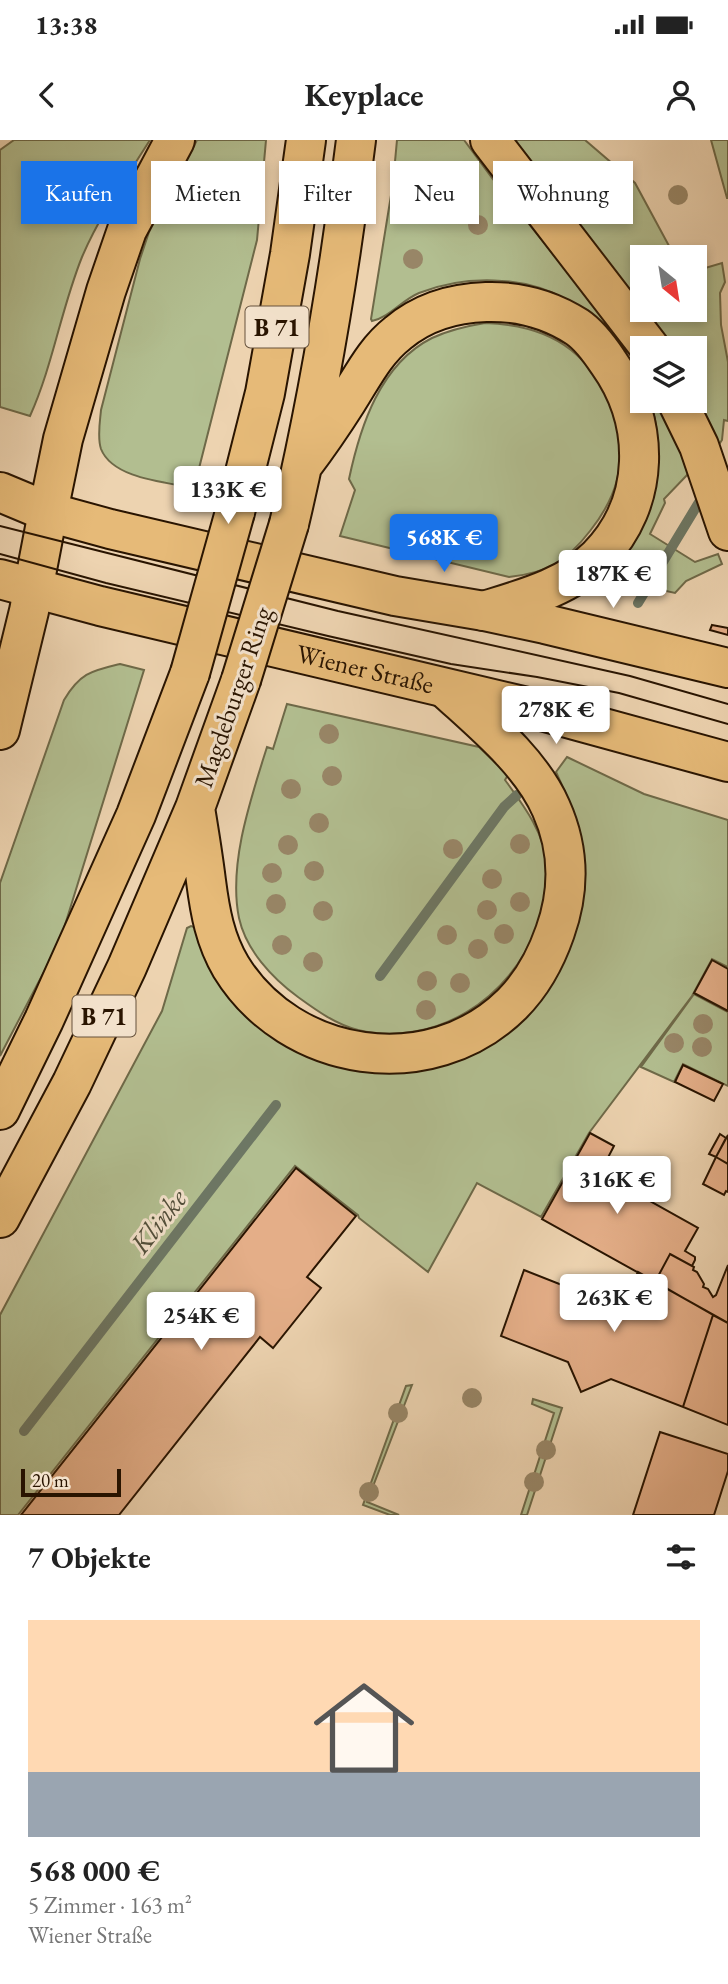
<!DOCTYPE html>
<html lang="de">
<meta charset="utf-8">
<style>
:root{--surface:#fff;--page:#f6f6f6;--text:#222;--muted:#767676;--accent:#1a73e8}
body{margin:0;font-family:"EB Garamond",serif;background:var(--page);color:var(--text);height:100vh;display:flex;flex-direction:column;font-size:26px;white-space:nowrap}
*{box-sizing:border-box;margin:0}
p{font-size:23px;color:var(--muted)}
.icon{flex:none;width:38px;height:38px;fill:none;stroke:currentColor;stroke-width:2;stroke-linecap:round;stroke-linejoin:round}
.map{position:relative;height:1375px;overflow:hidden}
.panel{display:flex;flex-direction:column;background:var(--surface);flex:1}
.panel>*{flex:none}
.top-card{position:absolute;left:21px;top:21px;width:686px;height:63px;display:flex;gap:14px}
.needle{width:46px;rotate:150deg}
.fabs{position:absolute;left:630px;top:105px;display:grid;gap:14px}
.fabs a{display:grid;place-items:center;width:77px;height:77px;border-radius:0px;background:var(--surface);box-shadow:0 4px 10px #0003;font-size:35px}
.scale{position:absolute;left:21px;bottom:18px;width:100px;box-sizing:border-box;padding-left:7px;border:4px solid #291400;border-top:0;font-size:19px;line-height:24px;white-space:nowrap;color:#291400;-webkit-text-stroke:5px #f3e2cc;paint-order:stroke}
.price{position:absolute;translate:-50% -60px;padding:0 16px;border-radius:7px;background:#fff;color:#222;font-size:23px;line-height:46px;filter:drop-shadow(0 2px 4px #0008)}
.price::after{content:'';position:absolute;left:50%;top:42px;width:21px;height:16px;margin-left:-10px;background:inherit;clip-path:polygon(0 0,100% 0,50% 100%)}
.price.on{background:var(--accent);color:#fff}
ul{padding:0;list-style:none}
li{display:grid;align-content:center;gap:14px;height:371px;padding:0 28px}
li span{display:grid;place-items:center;height:217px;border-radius:0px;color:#555}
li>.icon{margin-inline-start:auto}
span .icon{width:126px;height:126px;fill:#fffc;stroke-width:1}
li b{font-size:30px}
h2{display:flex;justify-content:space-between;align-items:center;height:84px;padding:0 28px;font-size:30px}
.tag{padding:0 24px;border-radius:0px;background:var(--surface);box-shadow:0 4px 10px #0003;font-size:24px;line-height:63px}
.tag.on{background:var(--accent);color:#fff}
.status{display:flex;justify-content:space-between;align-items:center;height:49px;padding:0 35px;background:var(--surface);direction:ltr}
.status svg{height:19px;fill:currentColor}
header{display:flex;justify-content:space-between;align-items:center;height:91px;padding:0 28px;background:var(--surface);font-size:32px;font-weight:700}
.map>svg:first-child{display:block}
.green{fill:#b2be90;stroke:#6e6948;stroke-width:2}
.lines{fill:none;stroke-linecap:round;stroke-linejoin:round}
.stream{stroke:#6d7764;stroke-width:10}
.building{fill:#e4ae88;stroke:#291400;stroke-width:2}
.major-casing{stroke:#291400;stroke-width:42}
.highway-casing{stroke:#291400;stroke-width:42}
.major{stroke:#e6ba78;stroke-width:38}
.highway{stroke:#e6ba78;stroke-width:38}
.tram{stroke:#291400;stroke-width:2}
.highway-bridge-casing{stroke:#291400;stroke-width:42;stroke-linecap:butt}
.highway-bridge{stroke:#e6ba78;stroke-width:38}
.tree{fill:#988667}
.labels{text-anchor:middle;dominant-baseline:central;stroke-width:6;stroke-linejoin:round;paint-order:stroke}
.shield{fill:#f3e2cc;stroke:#66523d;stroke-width:2}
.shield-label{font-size:24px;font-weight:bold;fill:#291400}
.street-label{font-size:26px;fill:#291400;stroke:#f3e2cc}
.water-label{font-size:28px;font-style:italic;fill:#514e3a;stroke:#f3e2cc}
</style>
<div class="status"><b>13:38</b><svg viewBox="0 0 49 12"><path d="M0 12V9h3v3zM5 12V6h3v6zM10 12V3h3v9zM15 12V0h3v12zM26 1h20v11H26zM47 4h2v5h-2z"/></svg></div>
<header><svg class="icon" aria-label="back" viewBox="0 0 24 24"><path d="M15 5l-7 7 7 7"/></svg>Keyplace<svg class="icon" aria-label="person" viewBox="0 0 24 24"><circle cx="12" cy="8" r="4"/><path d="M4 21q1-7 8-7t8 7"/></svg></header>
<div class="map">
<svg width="728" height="1375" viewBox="0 0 728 1375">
<rect width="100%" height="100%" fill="#edd3b0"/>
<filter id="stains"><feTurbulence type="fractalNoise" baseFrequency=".00286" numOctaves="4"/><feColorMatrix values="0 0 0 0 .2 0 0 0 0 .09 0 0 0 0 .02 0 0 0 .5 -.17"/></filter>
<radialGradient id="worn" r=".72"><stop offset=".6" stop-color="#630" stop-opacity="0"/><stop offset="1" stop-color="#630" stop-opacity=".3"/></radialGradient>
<path class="green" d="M14,0H150C126,38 100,75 82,117C61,169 53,225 30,276L0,267V10Z
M197,0H266L257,100L194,348C166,342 113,339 101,309C97,297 100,282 101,270L140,119L149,92Z
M397,0H464L492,38L607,181L603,185C591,177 579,167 567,160C524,135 464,135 419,153C402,160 390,177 372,181L371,179L393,43Z
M513,0H585L635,43L675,117H642V166Z
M711,0H728V58H727Z
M722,123L725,142L720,153L721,185L728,222V281L724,280L722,300L718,306L695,253V208H671L645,170H695V131Z
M485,183C515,184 546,190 571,210C606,238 629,295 617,340C612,359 602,376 590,391C567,421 547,433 509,437L340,396L355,350L349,339C360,287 380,224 432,198C449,190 467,186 485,183Z
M650,261H660L689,333L664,359L665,363L650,394L695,422L718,414L722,424L686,441L675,453L657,449L658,442C634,448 629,446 611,430C651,389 669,315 650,261Z
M120,524L144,530L60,801L0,916V743L64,560C80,533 91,531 120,524Z
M287,564L479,607L508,635L505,640C525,667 545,694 548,729C549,747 543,769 537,786C511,859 435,908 358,890C335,884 316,870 298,857C272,838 246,810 239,778C228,724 251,658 267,607L273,609Z
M567,617L644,654L728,680V827L712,819L692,856L589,993L541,1077L477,1043L428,1132L359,1078L358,1075L295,1026L18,1375H0V1175L162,871L187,788L191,786L197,788L216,836L227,855L246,875L447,918L582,754C588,700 578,680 556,632Z
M694,854L728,872V946L683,924L674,942L641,927Z
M412,1245L367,1362L399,1375H390L363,1365L406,1246Z
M533,1259L562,1268L527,1375H521L554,1273L532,1264Z"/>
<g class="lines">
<path class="stream" d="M638,463L704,354
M380,836L504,667L517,655
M24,1291L276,965"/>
</g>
<path class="building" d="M712,485L728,488V495L710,490Z
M712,820L728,829V871L694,853Z
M683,925L723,944L714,961L675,942Z
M590,993L614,1006L600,1033L698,1088L685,1111L695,1117V1120L692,1126L670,1114L655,1142L542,1079Z
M720,994L726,998L716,1017L709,1014Z
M728,995V1024L716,1017Z
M716,1017L728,1024V1052L726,1051L724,1055L703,1044Z
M296,1028L356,1076L307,1137L321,1148L273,1208L260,1197L119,1375H21Z
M670,1114L694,1127L693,1130L697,1132L704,1144L703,1147L708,1149L713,1157L716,1155L728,1125V1183L655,1142Z
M524,1130L610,1164L613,1157L624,1161L638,1132L713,1175L683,1267L611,1239L581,1252L568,1222L501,1196Z
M713,1175L728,1183V1285L683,1267Z
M660,1292L728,1314V1331L714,1375H633Z"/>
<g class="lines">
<defs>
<g id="major">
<path d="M0,352L48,372L110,389L395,456L484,471L545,484L728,528"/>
<path id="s1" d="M0,439L100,466L527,567L728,622"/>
<path d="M0,590L29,471L48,372"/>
</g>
<path id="highway" d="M490,0L650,208
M677,261L699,306L728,391
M302,326C318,305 333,283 347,261C363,236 375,211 398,193C423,172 454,163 486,162C519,161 549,169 577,187C589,195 600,210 608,222C651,282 651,363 598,417C568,447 523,459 484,471
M48,372L63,299L106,151L127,90L175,0
M235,372L265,253L290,114L306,0
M289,384C319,257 340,129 356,0
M195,668C199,692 203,717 206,741C210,772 215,800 231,827C290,923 430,945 512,864C531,845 546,818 555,792C570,750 569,708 551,668C531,622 483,583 446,549
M0,970L44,880L136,675L190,533
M0,1078L72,943L127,827L195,668L241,540"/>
</defs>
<use href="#major" class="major-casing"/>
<use href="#highway" class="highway-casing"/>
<use href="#major" class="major"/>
<use href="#highway" class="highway"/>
<path class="tram" d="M0,386L338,471L630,536L728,564
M0,414L106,443L328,496L451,524L537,537L619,553L728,584"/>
<defs>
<path id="highway-bridge" d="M190,533L235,372
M241,540L289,384"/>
</defs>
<use href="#highway-bridge" class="highway-bridge-casing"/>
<use href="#highway-bridge" class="highway-bridge"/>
</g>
<g class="tree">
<circle cx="459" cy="51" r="10"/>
<circle cx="678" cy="55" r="10"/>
<circle cx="507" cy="72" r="10"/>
<circle cx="478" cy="85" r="10"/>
<circle cx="413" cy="119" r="10"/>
<circle cx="631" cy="425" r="10"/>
<circle cx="329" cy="594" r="10"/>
<circle cx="332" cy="636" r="10"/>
<circle cx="291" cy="649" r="10"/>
<circle cx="319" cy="683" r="10"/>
<circle cx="520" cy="704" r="10"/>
<circle cx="288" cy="705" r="10"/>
<circle cx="453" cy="709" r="10"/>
<circle cx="314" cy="731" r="10"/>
<circle cx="272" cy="733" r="10"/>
<circle cx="492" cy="739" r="10"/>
<circle cx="520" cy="762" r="10"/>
<circle cx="276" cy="764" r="10"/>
<circle cx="487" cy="770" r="10"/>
<circle cx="323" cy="771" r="10"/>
<circle cx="504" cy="794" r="10"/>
<circle cx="447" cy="795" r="10"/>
<circle cx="282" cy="805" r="10"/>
<circle cx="478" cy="809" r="10"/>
<circle cx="313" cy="822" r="10"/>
<circle cx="427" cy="841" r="10"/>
<circle cx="460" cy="843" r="10"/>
<circle cx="426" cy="870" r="10"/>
<circle cx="703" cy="884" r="10"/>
<circle cx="674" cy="903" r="10"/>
<circle cx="702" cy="907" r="10"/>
<circle cx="472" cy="1258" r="10"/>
<circle cx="398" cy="1273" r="10"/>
<circle cx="546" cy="1310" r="10"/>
<circle cx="534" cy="1342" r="10"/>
<circle cx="369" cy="1352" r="10"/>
</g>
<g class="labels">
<g class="shield">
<rect x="245.5" y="166.5" width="63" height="41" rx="5"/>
<rect x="72.5" y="855.5" width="63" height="41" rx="5"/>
</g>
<g class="shield-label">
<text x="277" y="187">B 71</text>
<text x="104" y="876">B 71</text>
</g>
<g class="street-label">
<text stroke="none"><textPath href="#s1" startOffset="376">Wiener Straße</textPath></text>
<text transform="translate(233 557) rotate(-71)">Magdeburger Ring</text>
</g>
<g class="water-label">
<text transform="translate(158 1081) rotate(-52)">Klinke</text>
</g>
</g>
<rect width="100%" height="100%" filter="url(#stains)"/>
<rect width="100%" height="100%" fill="url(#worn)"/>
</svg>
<div class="fabs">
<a><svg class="needle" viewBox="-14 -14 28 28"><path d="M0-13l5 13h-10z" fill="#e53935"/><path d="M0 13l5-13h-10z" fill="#767676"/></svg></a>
<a><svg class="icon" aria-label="layers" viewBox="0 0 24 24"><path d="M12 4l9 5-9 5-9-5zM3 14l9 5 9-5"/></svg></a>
</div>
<div class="scale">20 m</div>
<b class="price" style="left:228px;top:386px">133K €</b>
<b class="price on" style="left:444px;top:434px">568K €</b>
<b class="price" style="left:613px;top:470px">187K €</b>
<b class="price" style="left:556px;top:606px">278K €</b>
<b class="price" style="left:617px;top:1076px">316K €</b>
<b class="price" style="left:614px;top:1194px">263K €</b>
<b class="price" style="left:201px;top:1212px">254K €</b>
<div class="top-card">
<a class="tag on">Kaufen</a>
<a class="tag">Mieten</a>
<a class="tag">Filter</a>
<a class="tag">Neu</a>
<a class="tag">Wohnung</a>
</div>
</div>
<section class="panel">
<h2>7 Objekte<svg class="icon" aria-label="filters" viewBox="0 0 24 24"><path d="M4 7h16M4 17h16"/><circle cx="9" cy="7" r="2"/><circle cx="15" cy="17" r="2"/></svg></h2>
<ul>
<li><span style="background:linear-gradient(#ffd9b3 70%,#9aa5b1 0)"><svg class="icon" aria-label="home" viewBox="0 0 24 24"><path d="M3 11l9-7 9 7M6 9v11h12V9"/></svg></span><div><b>568 000 €</b><p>5 Zimmer · 163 m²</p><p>Wiener Straße</p></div></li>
</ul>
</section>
